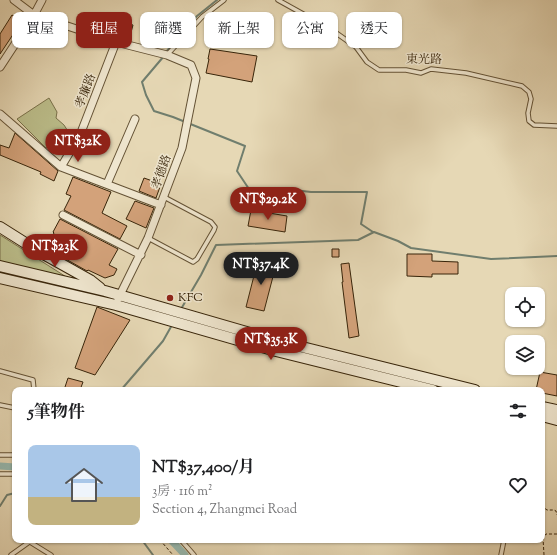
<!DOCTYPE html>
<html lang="zh-TW">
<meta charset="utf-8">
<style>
:root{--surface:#fff;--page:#f2f2f2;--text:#202124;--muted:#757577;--accent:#8f2418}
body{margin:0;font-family:"Sorts Mill Goudy","Noto Serif TC",serif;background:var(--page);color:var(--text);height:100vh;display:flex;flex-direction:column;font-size:15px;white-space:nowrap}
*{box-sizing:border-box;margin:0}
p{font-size:13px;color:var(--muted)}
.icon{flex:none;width:22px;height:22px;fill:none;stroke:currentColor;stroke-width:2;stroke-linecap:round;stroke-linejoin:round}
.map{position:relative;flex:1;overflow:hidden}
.sheet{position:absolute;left:12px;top:387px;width:533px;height:156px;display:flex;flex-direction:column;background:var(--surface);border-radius:8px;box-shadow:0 1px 3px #0004}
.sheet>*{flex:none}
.banner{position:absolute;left:12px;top:12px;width:533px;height:36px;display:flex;gap:8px}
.fabs{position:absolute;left:505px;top:287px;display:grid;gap:8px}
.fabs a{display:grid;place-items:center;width:40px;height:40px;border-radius:8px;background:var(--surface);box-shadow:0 1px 3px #0004;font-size:20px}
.price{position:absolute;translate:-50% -34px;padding:0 9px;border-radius:14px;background:var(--accent);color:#fff;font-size:13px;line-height:26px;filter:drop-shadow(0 1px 2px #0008)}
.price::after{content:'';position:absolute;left:50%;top:24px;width:12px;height:9px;margin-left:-6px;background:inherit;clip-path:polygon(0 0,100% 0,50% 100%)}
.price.active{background:#222;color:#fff}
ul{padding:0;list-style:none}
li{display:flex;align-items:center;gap:12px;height:100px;padding:0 16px}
li span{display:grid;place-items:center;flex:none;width:112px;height:80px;border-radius:8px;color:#555}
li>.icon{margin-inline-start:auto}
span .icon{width:48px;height:48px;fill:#fffc;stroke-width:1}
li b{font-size:17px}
h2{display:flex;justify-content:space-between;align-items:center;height:48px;padding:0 16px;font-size:17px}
.chip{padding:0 14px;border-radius:8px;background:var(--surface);box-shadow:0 1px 3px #0004;font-size:14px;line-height:36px}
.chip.active{background:var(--accent);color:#fff}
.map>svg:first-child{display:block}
.green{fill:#bbbd8a;stroke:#7a714a}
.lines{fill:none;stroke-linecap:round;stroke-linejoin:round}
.stream{stroke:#707e6e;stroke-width:2}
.canal{stroke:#96b9b0;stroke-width:7}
.building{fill:#d3a27a;stroke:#38250a}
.lane-casing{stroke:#645235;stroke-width:5.5}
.street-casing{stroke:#645235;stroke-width:9}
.secondary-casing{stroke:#38250a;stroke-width:12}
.path{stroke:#38250a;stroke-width:1;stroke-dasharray:3 2;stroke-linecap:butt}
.lane{stroke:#efe6cf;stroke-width:3.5}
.street{stroke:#efe6cf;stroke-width:7}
.secondary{stroke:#efe6cf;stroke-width:10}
.poi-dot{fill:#8f2418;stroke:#efe6cf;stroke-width:1.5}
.labels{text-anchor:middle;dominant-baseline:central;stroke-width:3;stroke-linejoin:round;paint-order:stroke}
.street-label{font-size:12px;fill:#38250a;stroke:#efe6cf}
.poi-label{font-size:12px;fill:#38250a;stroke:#efe6cf;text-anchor:start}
</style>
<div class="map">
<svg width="557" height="555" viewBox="0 0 557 555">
<rect width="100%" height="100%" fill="#e6d8b5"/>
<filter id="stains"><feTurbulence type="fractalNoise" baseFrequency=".005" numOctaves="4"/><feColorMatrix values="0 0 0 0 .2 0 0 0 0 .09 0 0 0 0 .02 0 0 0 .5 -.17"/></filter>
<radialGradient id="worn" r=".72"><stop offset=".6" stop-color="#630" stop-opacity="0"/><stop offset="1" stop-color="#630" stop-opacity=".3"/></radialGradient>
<path class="green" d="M49,98L57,112L56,118L64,125L71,136L46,148L17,119Z
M0,235L68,278L0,263Z"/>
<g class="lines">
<path class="stream" d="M166,52L197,16L217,0
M164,56L142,82L146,95L154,111L173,117L245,146L237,171L253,195L264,197L285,189L311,192H367L361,224L373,232
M181,309L201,275L216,245L358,240L374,232L398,241L411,248L491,259L557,256
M121,390L163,341L172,325
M0,506L7,495L15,493
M142,540L153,555"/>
<path class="canal" d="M0,466L15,467
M171,540L185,555"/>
</g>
<path class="building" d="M12,15L22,21L0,54V34Z
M115,20L133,25L129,40L111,35Z
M214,24L263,32L261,45L212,38Z
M210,49L257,56L252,82L206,73L209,59H208Z
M15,133L58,171L54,181L40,174L41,172L0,155V145L9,148Z
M73,177L111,192L102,213L127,226L120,239L64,210L71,196L66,194Z
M144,178L161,184L156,198L139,191Z
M135,201L154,208L146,228L126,219Z
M251,210L287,216L285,232L248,226Z
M60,219L118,249L109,265L117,269L114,275L105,278L88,270L87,271L46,248L54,233L53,232Z
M332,249H339V257H332Z
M407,254H432V261L458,262V274H432V277L407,276Z
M258,260L276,265L264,311L246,307Z
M349,263L359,336L349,338L342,282H343L341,264Z
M97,307L130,320L95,375L75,368Z
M540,372L557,375V396L542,393V390H536Z
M68,378L83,382L80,390H64Z"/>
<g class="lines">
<defs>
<path id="lane" d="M278,0L332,30L356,47L367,62L379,70H406L421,73L431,69L466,73L522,86L529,92L531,99L528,113L529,121L534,125L557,126
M167,55L202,17L224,0
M148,238L193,262L197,259L214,230L215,227L211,222L164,197
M0,371L33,380L34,390
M0,405L15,408
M0,455H15
M0,474H15
M181,540L194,555
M30,542L51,555
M11,555L32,540
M501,555L504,540"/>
<path id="street" d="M14,0L34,15L116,42L167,55L191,65L196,78L182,148L148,238L118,299
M0,67L34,15L42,0
M0,114L61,167L161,205
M61,167L80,135L116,42
M107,184L135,119
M63,215L141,255"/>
<path id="secondary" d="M0,227L38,251L90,280L100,288
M0,266L105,291L278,341L475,390
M0,278L116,305L276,351L433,390
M542,407L557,410
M542,416L557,420"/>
</defs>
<use href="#lane" class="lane-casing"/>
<use href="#street" class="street-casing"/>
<use href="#secondary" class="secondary-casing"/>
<path class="path" d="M542,505L543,507L547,510H554L556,511L557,515
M160,540L173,555
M544,555L543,538L546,534H557"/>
<use href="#lane" class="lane"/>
<use href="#street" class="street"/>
<use href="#secondary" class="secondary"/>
</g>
<circle class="poi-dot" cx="170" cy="298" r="4"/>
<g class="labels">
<g class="street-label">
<text transform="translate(424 60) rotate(1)">東光路</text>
<text transform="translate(86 91) rotate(-69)">孝廉路</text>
<text transform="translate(162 172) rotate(-70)">孝德路</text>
</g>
<g class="poi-label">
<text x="178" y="298">KFC</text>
</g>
</g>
<rect width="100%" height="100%" filter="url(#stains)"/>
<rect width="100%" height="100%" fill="url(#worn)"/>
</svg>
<div class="fabs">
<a><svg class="icon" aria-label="locate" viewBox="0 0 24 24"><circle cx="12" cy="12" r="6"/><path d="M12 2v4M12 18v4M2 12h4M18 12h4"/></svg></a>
<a><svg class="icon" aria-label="layers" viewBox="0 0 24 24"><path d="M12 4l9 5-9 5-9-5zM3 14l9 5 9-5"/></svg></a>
</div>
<b class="price" style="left:78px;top:163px">NT$32K</b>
<b class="price" style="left:268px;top:221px">NT$29.2K</b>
<b class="price" style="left:55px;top:268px">NT$23K</b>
<b class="price active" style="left:261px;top:286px">NT$37.4K</b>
<b class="price" style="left:271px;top:361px">NT$35.3K</b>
<div class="banner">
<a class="chip">買屋</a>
<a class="chip active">租屋</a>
<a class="chip">篩選</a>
<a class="chip">新上架</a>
<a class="chip">公寓</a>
<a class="chip">透天</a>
</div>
<section class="sheet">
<h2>5筆物件<svg class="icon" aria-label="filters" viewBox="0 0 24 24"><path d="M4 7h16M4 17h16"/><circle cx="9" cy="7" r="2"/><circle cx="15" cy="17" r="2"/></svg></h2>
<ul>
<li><span style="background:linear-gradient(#a9c7e8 65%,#c2b280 0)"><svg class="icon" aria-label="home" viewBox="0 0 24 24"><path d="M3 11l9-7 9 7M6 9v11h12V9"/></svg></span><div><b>NT$37,400/月</b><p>3房 · 116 m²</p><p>Section 4, Zhangmei Road</p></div><svg class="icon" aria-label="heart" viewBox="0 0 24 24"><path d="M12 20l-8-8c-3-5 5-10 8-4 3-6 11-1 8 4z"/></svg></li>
</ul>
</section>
</div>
